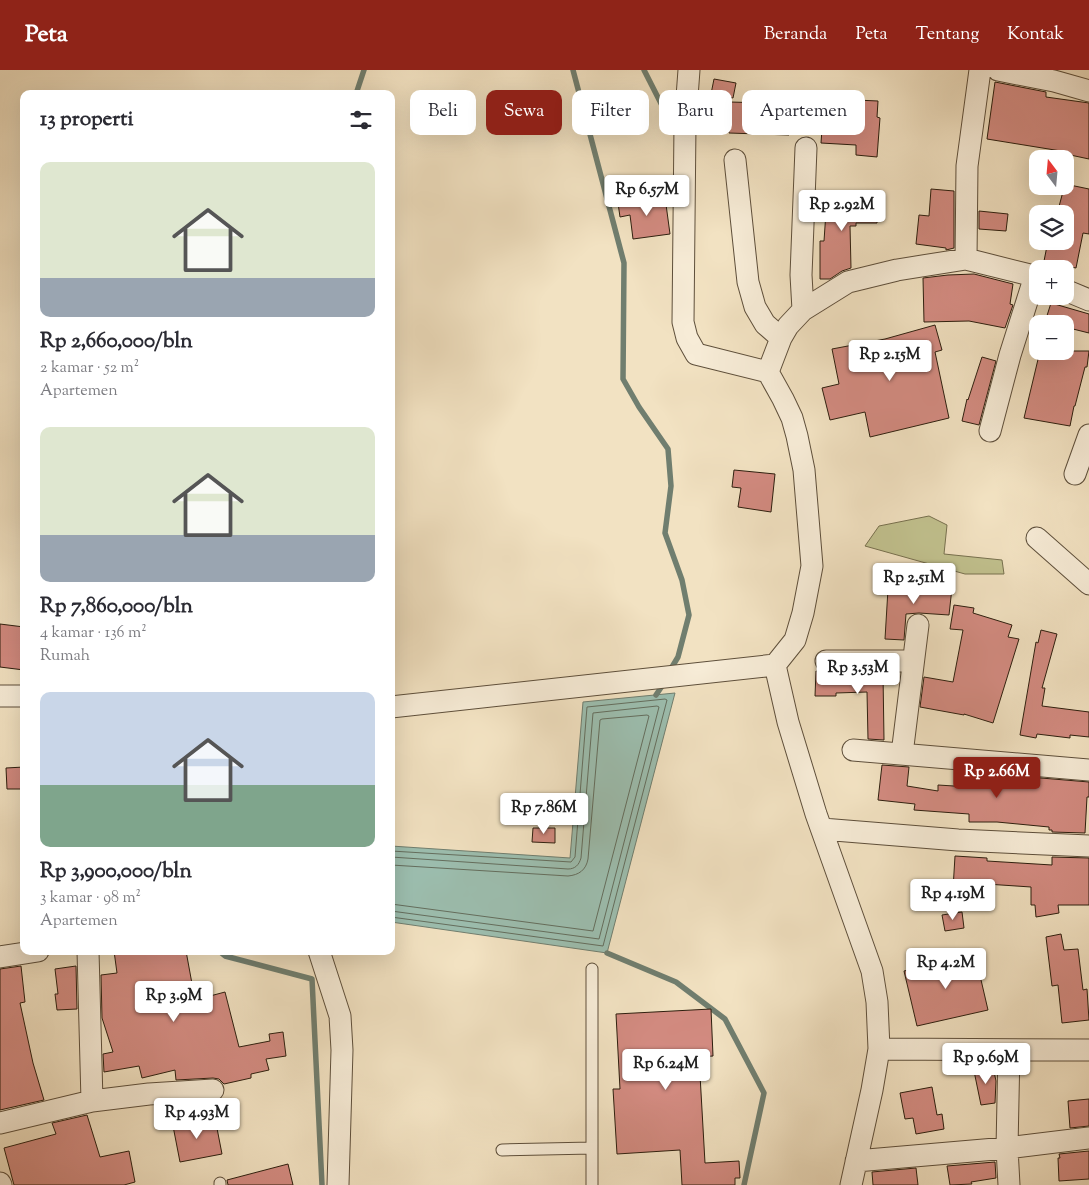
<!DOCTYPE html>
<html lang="id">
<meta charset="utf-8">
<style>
:root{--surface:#fff;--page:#f2f2f3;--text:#2b2b33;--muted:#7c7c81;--accent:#8f2418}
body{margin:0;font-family:"Sorts Mill Goudy",serif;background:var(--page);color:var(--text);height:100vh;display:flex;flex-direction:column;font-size:19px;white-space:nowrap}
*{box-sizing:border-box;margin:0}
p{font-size:16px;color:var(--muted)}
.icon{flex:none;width:28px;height:28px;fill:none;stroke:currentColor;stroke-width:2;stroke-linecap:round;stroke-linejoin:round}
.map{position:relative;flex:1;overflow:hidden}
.details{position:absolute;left:20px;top:20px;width:375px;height:865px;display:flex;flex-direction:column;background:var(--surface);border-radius:10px;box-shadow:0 5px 20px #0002}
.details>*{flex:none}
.guide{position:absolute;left:410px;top:20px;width:475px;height:45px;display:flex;gap:10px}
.needle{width:32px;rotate:344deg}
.tools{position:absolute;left:1029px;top:80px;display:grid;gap:10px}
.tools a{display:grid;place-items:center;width:45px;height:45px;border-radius:10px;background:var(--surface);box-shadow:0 5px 20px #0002;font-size:25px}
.price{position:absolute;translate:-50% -42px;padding:0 11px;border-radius:5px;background:#fff;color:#222;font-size:16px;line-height:32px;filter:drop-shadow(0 1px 2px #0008)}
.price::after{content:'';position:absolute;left:50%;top:30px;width:15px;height:11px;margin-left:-8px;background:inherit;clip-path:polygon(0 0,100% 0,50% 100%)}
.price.on{background:var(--accent);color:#fff}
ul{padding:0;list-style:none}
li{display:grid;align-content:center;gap:10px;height:265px;padding:0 20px}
li span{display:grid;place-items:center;height:155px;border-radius:10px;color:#555}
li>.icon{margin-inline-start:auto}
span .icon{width:90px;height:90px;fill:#fffc;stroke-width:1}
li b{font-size:21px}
h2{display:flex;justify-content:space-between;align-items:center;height:60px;padding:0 20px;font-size:21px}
.chip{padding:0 18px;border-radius:10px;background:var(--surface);box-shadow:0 5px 20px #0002;font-size:18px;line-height:45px}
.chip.on{background:var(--accent);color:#fff}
header{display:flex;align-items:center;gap:30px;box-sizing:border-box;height:70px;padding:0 25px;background:var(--accent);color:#fff}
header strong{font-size:24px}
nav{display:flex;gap:28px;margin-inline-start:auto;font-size:18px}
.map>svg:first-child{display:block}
.green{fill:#c1c18e;stroke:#77704e}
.water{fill:#9cbeaf;stroke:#707e6f}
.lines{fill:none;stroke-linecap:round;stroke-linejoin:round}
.shore{stroke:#646e5e;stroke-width:1}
.stream{stroke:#707e6f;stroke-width:5.5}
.building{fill:#d38b81;stroke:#2d1e0e}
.service-casing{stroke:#5e4f3b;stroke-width:13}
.minor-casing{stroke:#5e4f3b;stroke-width:23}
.service{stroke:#f7ecd7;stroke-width:11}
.minor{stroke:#f7ecd7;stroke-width:21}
</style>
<header>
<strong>Peta</strong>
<nav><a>Beranda</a><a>Peta</a><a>Tentang</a><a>Kontak</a></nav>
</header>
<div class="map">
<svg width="1089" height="1115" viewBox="0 0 1089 1115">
<rect width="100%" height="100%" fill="#f2e2c2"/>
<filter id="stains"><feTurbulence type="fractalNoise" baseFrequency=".004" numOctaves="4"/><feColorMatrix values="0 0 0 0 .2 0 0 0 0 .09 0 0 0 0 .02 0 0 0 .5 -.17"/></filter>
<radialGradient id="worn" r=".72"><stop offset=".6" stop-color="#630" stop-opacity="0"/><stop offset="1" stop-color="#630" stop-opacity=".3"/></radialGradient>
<path class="green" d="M929,446L947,455L944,484L1002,490L1004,504H965L865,476L879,456Z"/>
<path class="water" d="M675,623L607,883L391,852V776L570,788L583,632Z"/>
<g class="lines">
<path class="shore" d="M391,781L571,792L575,787L587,637L665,629L667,630L603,876L391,847
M391,787L568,799C575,799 579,795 581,788L593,643L657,636L659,637L599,869L391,841
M391,795L568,806C579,805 586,800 588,789L600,650L602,649L647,645L649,646L593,861L391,834"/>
<path class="stream" d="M573,0L624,193L623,309L639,337L668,379L671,416L665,463L682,510L689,545L678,587L672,597
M644,0L676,63
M356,24L364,0
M656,625L662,616
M219,881L225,886L312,909L322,1115
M607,883L676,912L725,949L764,1023L744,1115"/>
</g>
<path class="building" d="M714,9L736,13L733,28L711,24Z
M995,12L1046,22V27L1089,33V89L1061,83V81L987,69Z
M856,30L878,31L877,47L880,48L877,87L856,85V75L821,73L823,45L855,47Z
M766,31L791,32L789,65L729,63L730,32L765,33Z
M1065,114L1089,119V164L1083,163L1076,198L1044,191L1048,171H1065V144H1057Z
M931,119L954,121V178L946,180V178L916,174L919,145L929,146Z
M665,127L670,164L633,169L630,145L620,147L618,133Z
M827,127L878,131L877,153H856V156H850L851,198L842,201L830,209H820V171H824Z
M979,141L1008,144L1006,161L979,159Z
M974,204L1013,214L1010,234L1013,235L1005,258L969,251L924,252L923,208L948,205Z
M1051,233L1089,244V263L1065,257V254L1045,252Z
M935,255L942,280L935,282L949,348L870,367L865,342L830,350L822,318L839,314L832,279L885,269Z
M1040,281H1089L1087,297H1085L1075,336H1074L1070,356L1024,348Z
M982,287L996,291L979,355L962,351L967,329L968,330Z
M734,400L775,404L771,442L738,437L741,418L732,417Z
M910,510H928V516L952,518L949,545L919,543L906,544L904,570L885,569L888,519L910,520Z
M954,535L974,538L973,543L1012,555L1008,567L1019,569L993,653L964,644V645L920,637L924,607L953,612L963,560L950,559Z
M0,554L24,557V600L0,597Z
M1041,560L1057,564L1042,618H1045L1042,636L1089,642V667L1070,665V668L1037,664L1036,668L1020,665L1036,572L1038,573Z
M816,601L826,604H883L884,670L868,669L867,622L836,623V626H815Z
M882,695L909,697L907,716L938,721V715L970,717L971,705H1005L1089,712V727H1087L1085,763L1052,762V760H1049V757L997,752H969V744L914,740L915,734L878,730Z
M24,697V719H7L6,698Z
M533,758H555V773L532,772Z
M955,786L987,788V791L1052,795V787L1089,788V835H1058L1059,843L1036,847L1035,835H1031V817L986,814L987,836L949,838L948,819H953Z
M962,842L964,858L945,861L942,845Z
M1061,864L1064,880L1078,879L1083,920L1087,919L1089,950L1062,953L1058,915L1052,916L1046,867Z
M114,881H186L195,930L225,922L239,977L270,971L269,964L283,962L286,986L266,989L269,1000L251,1004V1008L224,1014L219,1009L213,1008L176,1010L175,1000L142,1008L139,996L104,1002L103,984L113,982L102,948L101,905L117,903Z
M975,884L988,940L917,956L904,901Z
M21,896L25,932L20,933L33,993L44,1030L0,1040V899Z
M76,896L77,939L57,940L55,924H58L55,899Z
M711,939L713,986L699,987L705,1093L739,1091L740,1108H735V1115H682L680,1080L617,1084L613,1019H620L616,944Z
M993,997L996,1011L995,1033L981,1035L974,1001Z
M932,1017L937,1045L942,1044L944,1059L916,1064L913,1048L905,1049L900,1023Z
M1089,1029V1056L1070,1058L1068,1031Z
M87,1045L100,1087L129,1081L135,1112L124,1115H14L4,1078L56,1064L52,1053Z
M215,1048L222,1084L180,1092L173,1056Z
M1089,1081V1109L1059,1111L1058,1088H1060L1059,1084Z
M995,1092L996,1108L971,1112L972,1114L950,1115L947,1096Z
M288,1094L293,1115H228L227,1110Z
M916,1098L918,1115H873L872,1102Z"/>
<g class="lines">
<defs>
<path id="service" d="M502,1080L592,1078
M220,1113V1115
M592,1115V899"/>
<path id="minor" d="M689,0L685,54L683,252L687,268L696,284L768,302
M998,0L1054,11L1089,21
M735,90L748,212L755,237L765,254L781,268
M966,189L967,96L980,0
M1065,220L1089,230
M803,240L801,205L806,78
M990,361L1010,285L1035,206
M1075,404L1089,365
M1037,468L1089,514
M826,591H912
M775,595L788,652L816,744L872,901L877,932L879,979L872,1020L851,1115
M0,626H24
M391,637L775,595L795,570L803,543L812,496L804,400L797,366L792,348L783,329L768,302L781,268L788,256L803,240L848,212L897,200L966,189L1038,207
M853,680L1089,700
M902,684L918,555
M822,759L958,770L1089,776
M88,881L92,1031
M319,881L340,946L342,980L338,1115
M0,887L38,881
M879,979L1089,980
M0,1053L92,1031L149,1024L213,1020
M856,1091L1007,1078L1089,1068
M0,1113L1,1115
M1009,1115L1007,1078L1009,980"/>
</defs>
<use href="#service" class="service-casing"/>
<use href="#minor" class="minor-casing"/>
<use href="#service" class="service"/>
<use href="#minor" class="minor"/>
</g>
<rect width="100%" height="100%" filter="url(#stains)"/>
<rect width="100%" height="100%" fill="url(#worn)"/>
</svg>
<div class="tools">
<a><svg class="needle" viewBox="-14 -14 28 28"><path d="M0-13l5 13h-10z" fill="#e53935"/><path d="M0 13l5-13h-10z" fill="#7c7c81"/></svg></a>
<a><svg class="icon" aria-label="layers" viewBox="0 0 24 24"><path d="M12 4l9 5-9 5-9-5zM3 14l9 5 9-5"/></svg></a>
<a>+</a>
<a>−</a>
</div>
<b class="price" style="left:647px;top:147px">Rp 6.57M</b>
<b class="price" style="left:842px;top:162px">Rp 2.92M</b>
<b class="price" style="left:890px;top:312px">Rp 2.15M</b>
<b class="price" style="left:914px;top:535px">Rp 2.51M</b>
<b class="price" style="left:858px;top:625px">Rp 3.53M</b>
<b class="price on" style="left:997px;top:729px">Rp 2.66M</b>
<b class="price" style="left:544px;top:765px">Rp 7.86M</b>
<b class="price" style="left:953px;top:851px">Rp 4.19M</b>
<b class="price" style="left:946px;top:920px">Rp 4.2M</b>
<b class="price" style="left:174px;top:953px">Rp 3.9M</b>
<b class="price" style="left:986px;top:1015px">Rp 9.69M</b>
<b class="price" style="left:666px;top:1021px">Rp 6.24M</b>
<b class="price" style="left:197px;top:1070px">Rp 4.93M</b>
<div class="guide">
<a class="chip">Beli</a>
<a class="chip on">Sewa</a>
<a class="chip">Filter</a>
<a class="chip">Baru</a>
<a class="chip">Apartemen</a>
</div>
<section class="details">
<h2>13 properti<svg class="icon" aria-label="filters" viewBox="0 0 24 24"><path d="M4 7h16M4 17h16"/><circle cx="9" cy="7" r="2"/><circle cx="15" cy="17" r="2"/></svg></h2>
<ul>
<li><span style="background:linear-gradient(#dfe7d0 75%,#9aa5b1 0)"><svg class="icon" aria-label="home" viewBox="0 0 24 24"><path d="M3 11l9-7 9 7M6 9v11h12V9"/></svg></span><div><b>Rp 2,660,000/bln</b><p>2 kamar · 52 m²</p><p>Apartemen</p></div></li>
<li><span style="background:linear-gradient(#dfe7d0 70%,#9aa5b1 0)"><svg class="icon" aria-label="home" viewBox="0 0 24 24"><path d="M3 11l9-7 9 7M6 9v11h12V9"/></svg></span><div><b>Rp 7,860,000/bln</b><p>4 kamar · 136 m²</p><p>Rumah</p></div></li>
<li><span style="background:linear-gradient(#c9d6e8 60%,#7fa58c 0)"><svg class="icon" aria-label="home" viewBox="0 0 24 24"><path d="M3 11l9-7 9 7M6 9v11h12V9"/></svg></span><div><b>Rp 3,900,000/bln</b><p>3 kamar · 98 m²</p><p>Apartemen</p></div></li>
</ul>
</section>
</div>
